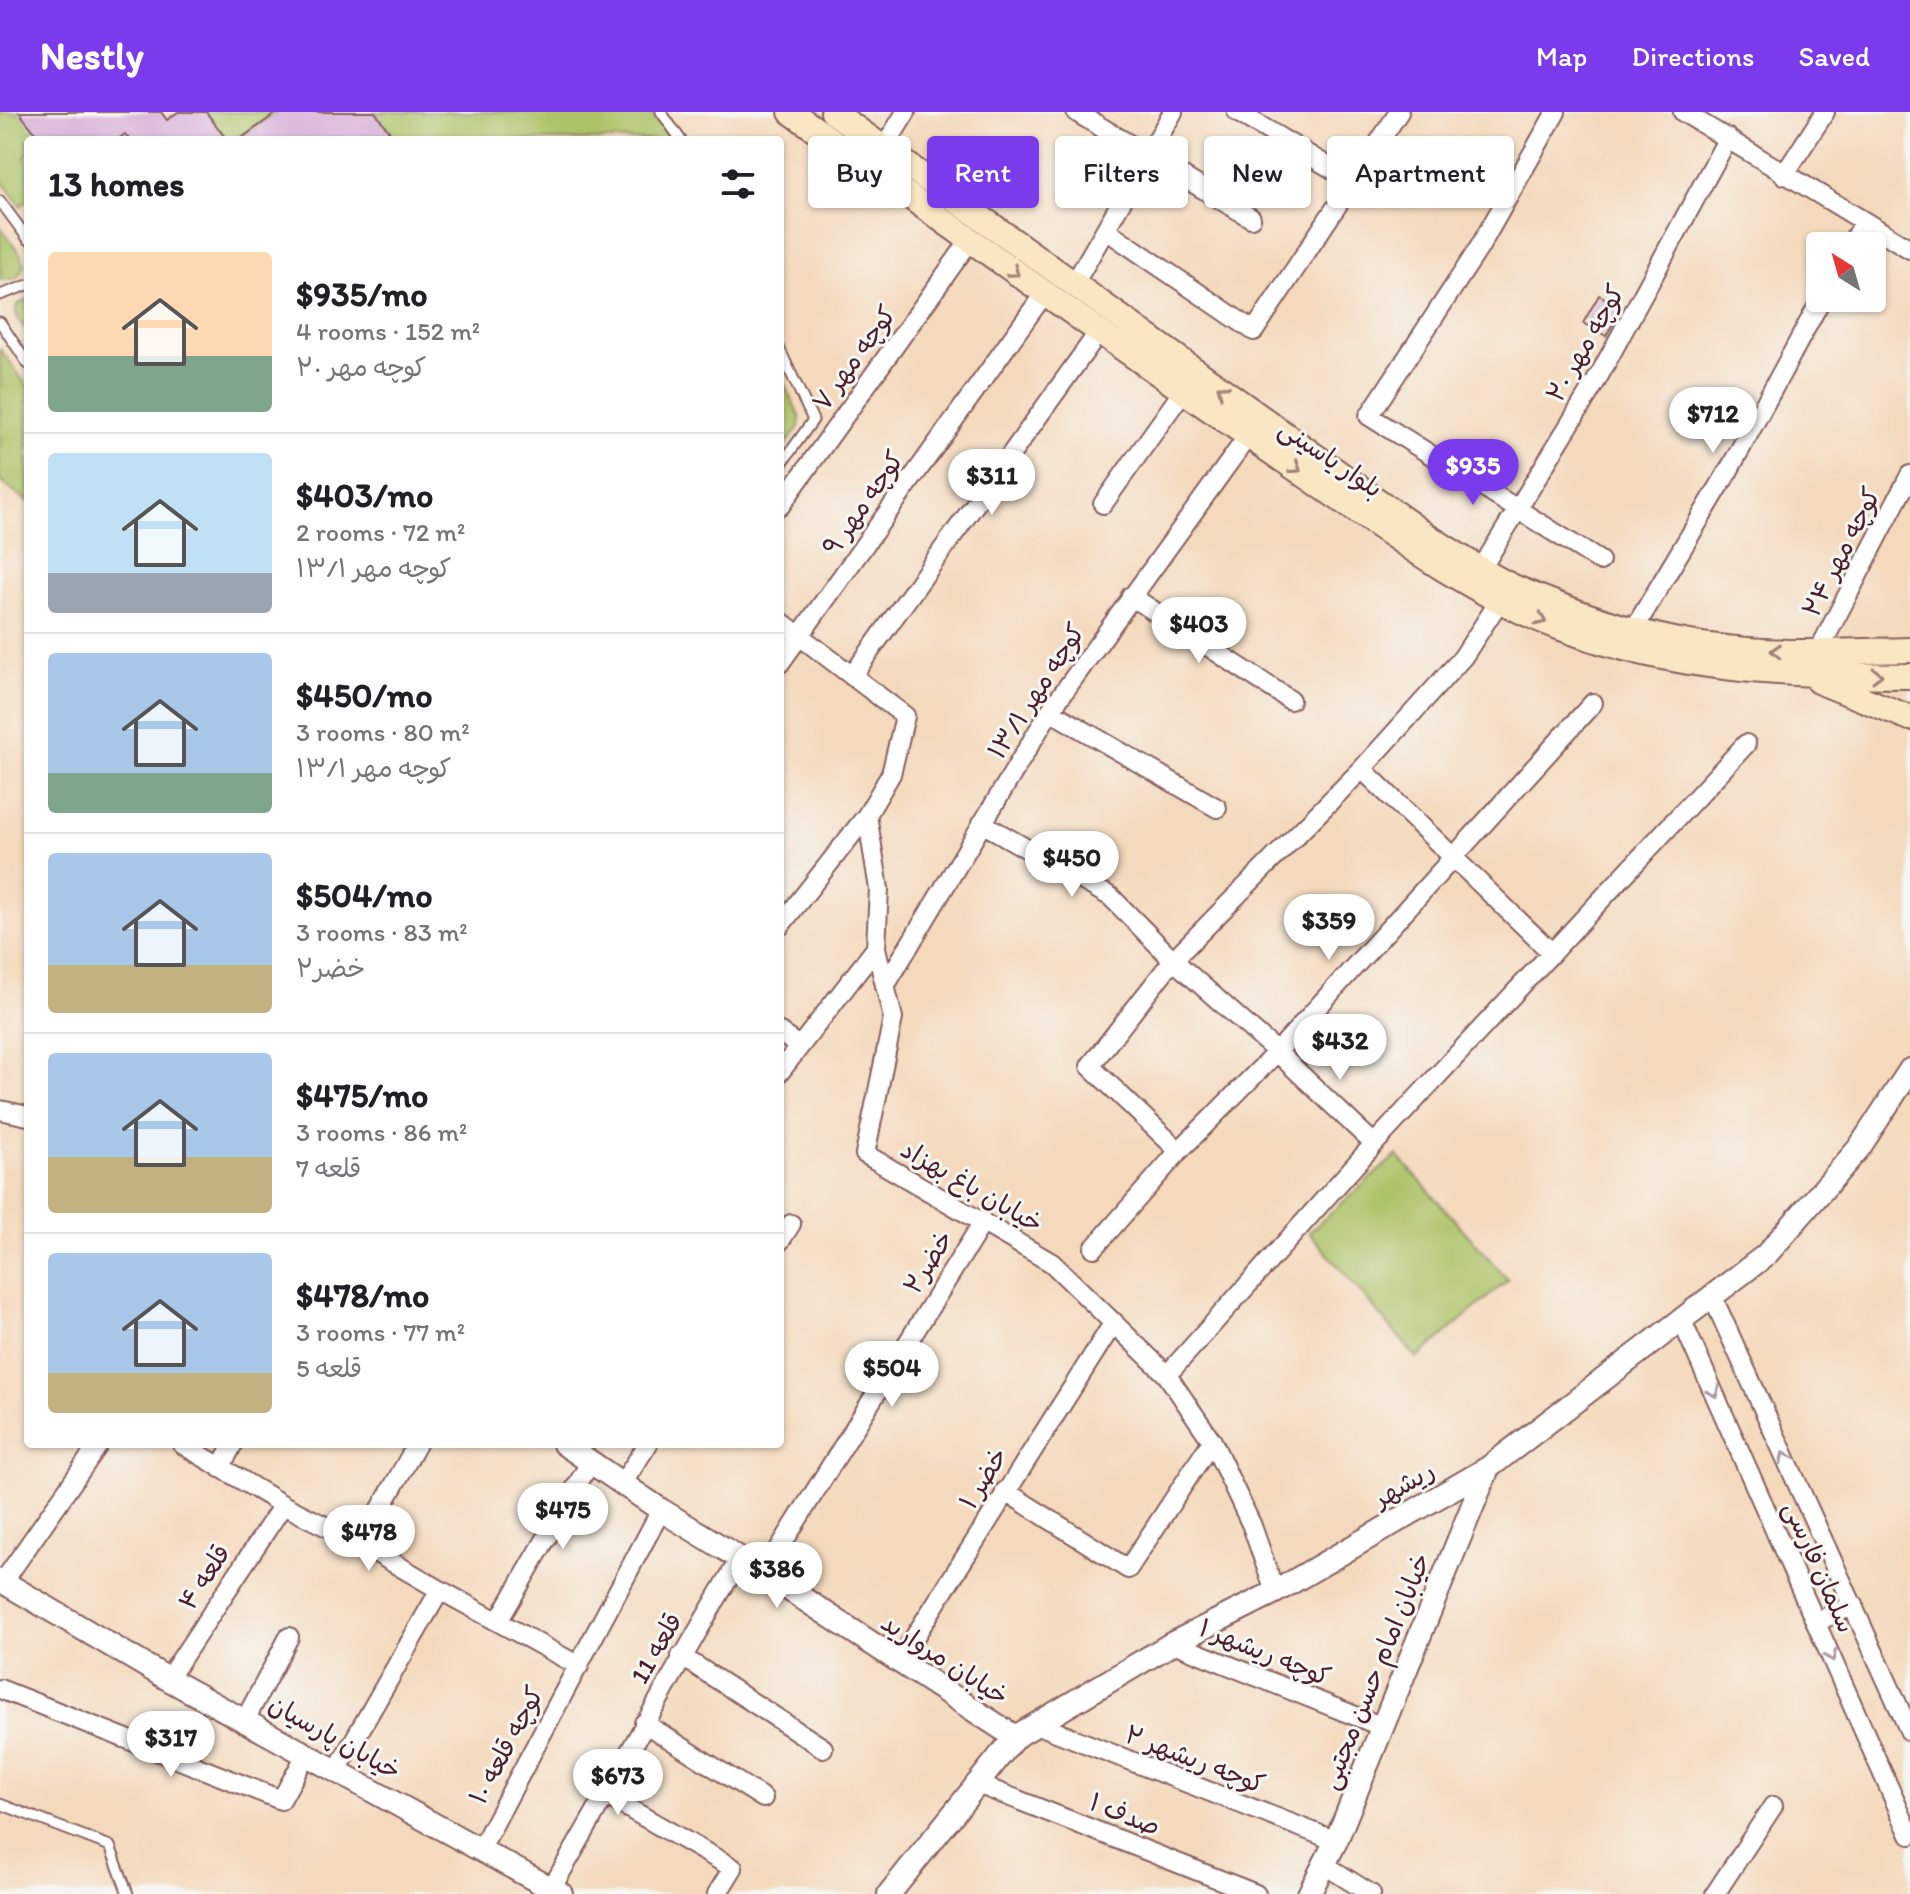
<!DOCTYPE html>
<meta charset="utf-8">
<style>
:root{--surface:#fff;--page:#f6f6f6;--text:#202124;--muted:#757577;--line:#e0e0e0;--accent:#7c3aed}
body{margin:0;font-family:Itim,"Playpen Sans Arabic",sans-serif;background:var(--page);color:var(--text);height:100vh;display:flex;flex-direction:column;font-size:30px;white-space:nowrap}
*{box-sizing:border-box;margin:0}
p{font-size:26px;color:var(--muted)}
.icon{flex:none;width:44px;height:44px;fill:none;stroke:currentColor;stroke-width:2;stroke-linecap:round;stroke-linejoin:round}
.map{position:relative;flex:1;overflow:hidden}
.side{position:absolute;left:24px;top:24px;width:760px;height:1312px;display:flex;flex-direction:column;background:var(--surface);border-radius:8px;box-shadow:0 2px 6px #0004}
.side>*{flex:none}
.top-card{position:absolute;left:808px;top:24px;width:760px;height:72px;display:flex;gap:16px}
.needle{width:52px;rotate:323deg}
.buttons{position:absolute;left:1806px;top:120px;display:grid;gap:16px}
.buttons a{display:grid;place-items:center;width:80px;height:80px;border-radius:8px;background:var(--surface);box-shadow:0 2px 6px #0004;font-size:40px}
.price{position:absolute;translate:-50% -68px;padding:0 18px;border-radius:28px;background:#fff;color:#222;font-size:26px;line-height:52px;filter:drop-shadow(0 2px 4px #0008)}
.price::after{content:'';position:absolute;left:50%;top:48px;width:24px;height:18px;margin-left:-12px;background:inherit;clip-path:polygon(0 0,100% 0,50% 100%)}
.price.selected{background:var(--accent);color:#fff}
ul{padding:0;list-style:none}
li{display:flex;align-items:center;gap:24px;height:200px;padding:0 24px}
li+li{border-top:2px solid var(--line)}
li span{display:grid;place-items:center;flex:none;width:224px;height:160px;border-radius:8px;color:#555}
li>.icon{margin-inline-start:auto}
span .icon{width:96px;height:96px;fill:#fffc;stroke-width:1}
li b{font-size:34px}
h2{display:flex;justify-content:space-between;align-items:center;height:96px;padding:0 24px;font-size:34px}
.tag{padding:0 28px;border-radius:8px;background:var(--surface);box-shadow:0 2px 6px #0004;font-size:28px;line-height:72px}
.tag.selected{background:var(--accent);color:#fff}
header{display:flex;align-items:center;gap:48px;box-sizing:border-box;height:112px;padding:0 40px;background:var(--accent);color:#fff}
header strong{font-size:38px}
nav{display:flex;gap:44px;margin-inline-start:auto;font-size:28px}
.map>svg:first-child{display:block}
.green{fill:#adc368;stroke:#7c714a;stroke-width:2}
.building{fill:#d7b0d8}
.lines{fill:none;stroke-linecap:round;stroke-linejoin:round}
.service-casing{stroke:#86605e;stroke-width:13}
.minor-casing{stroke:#86605e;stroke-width:22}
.tertiary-casing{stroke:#86605e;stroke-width:26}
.secondary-casing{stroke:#86605e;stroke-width:28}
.service{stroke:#fff;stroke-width:9}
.minor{stroke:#fff;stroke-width:18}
.tertiary{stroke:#fff;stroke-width:22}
.secondary{stroke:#f9e7c3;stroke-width:24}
.oneway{stroke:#a28377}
.oneway2{stroke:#ae9aa0}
.labels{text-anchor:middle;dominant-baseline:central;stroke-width:6;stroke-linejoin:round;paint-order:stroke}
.street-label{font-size:26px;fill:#4a1f2b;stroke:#f6f6f2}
</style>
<header>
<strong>Nestly</strong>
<nav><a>Map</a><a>Directions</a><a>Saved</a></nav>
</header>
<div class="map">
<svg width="1910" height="1782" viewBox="0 0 1910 1782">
<rect width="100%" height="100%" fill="#f6f6f2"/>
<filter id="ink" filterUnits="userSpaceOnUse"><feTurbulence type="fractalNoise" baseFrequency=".0125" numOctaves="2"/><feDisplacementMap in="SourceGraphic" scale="16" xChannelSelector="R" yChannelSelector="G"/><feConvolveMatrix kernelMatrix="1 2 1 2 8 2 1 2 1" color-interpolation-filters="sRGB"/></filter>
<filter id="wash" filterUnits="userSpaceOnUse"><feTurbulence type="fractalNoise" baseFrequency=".006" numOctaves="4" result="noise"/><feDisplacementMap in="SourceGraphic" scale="32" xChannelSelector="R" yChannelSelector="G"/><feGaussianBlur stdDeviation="1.8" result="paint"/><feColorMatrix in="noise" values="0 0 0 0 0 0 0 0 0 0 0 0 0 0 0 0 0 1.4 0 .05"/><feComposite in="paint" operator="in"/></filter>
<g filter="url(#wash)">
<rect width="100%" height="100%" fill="#f4d9bc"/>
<path class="green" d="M0,0H19L47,28H28V42L25,45L28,49V88L21,94L0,67Z
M206,0H278L243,25L244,28H227Z
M375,0H649L660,8L672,28H383L391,22Z
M0,114L21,143L24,153L17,166L0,168Z
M28,187V220C21,211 13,204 17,193Z
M0,237L28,275V390L0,369Z
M780,263L800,305L799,315L780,340Z
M1397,1043L1508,1168L1417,1246L1309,1120Z"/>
<g id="blocks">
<path class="building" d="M19,0H161L167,8L178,0H206L227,28H130L125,22L117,28H41Z
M278,0H375L391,22L383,28H239Z
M1599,183L1622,196L1606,224L1583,211Z"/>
</g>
</g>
<g filter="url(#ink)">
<use href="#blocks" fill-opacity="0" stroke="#86605e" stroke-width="2"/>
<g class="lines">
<defs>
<path id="service" d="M661,0L681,28
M0,89L28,127
M0,183L28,173
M0,210L28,252
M780,238L813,308L780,354
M0,1692L110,1734L128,1782"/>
<path id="minor" d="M1076,0L1251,106
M1237,0L1354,70
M1556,0L1479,136L1369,304L1600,449
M1683,0L1910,137
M884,36L906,0
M1784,63L1825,0
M1106,118L1254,219L1399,0
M1850,134L1864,109
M1074,172L1173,0
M1103,392L1183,279
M780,394L971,127
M1481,457L1595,271L1728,26
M1131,484L1290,588
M780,509L905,604L891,662L867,703L879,777L876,836L893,906L865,1042L1052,1151L1167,1263L1212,1329L1252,1414L1275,1480
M1634,517L1729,358L1822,186
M1818,540L1910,363
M780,551L1044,182
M852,564L1098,221
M1050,599L1217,696
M1362,657L1552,841
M982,711L1111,785L1173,848L1277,940L1374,1032
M780,814L867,703
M885,874L1050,599L1248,324
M780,920L799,935
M780,960L876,836
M0,998L28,1004
M1179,1039L1090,954L1173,848L1362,657L1463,545L1500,488
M780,1129L791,1112
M1094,1136L1179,1039L1277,940L1593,591
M1713,1186L1910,1620
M1682,1209L1910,1723
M1167,1263L1374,1032L1746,632
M182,1332L283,1393L361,1432L440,1478L579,1554
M220,1356L233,1332
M622,1372L648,1332
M1005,1379L1128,1457L1212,1329
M361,1432L417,1332
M764,1461L983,1110
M3,1470L99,1332
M499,1508L591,1349
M1816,1510L1854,1493
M1173,1531L1383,1615
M681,1544L823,1636
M898,1551L1114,1210
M168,1567L283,1393
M0,1577L281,1688L306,1643
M245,1608L289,1525
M644,1611L763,1686
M1036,1612L1336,1729
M337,1658L440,1478
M975,1671L1256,1782
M607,1684L733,1756L717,1782
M480,1738L661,1398
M1323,1752L1371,1782
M551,1777C616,1668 674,1556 740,1447
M1715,1782L1773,1694"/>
<path id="tertiary" d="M564,1332L661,1398L764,1461L1015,1625
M0,1468L168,1567L561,1782
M889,1782L1015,1625L1173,1531L1275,1480L1488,1356L1766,1143L1859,1036L1910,958
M1309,1782L1336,1729L1488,1356"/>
<path id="secondary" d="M791,0C956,117 1119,236 1286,350C1374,409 1461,479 1561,516C1678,560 1787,563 1910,564
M833,0L1427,424C1455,441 1482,460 1511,474C1565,497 1622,518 1679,529C1755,544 1833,540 1910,538
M1818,569L1910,606"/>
</defs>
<use href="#service" class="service-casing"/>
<use href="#minor" class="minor-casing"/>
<use href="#tertiary" class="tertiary-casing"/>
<use href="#secondary" class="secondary-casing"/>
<use href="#service" class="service"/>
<use href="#minor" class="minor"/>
<use href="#tertiary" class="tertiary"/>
<use href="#secondary" class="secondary"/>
</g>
<defs><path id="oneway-chevron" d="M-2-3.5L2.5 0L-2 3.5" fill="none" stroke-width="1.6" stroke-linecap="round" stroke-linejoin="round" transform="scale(2)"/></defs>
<g class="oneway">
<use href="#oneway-chevron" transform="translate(1014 160) rotate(37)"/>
<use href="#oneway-chevron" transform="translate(1222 278) rotate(-144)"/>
<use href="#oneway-chevron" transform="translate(1296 356) rotate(34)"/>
<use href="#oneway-chevron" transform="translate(1541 508) rotate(23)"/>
<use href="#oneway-chevron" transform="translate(1776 539) rotate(-178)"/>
<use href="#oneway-chevron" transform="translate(1877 563)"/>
</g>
<g class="oneway2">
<use href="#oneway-chevron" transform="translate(1714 1280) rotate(66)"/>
<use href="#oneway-chevron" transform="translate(1785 1345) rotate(-115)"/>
<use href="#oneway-chevron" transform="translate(1831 1544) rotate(66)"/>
</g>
</g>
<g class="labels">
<g class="street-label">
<text transform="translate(1585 231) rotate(-60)">کوچه مهر ۲۰</text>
<text transform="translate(854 246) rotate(-54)">کوچه مهر ۷</text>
<text transform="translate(1331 346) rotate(34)">بلوار یاسینی</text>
<text transform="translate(863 391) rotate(-55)">کوچه مهر ۹</text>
<text transform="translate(1841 440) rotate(-63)">کوچه مهر ۲۴</text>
<text transform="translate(1036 579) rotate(-57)">کوچه مهر ۱۳/۱</text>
<text transform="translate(972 1074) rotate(30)">خیابان باغ بهزاد</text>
<text transform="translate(928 1150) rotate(-58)">خضر۲</text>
<text transform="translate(983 1366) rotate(-58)">خضر ۱</text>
<text transform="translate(1404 1372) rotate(-30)">ریشهر</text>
<text transform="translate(1820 1455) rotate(66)">سلمان فارسی</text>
<text transform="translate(204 1465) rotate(-57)">قلعه ۴</text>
<text transform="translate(656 1536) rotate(-60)">قلعه 11</text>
<text transform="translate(1265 1540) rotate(22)">کوچه ریشهر ۱</text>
<text transform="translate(945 1547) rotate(33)">خیابان مروارید</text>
<text transform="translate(1375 1559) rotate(-68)">خیابان امام حسن مجتبی</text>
<text transform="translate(335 1625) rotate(29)">خیابان پارسیان</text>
<text transform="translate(506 1633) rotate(-62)">کوچه قلعه ۱۰</text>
<text transform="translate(1195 1647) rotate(21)">کوچه ریشهر ۲</text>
<text transform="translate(1125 1702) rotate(22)">صدف ۱</text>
</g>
</g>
</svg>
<div class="buttons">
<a><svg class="needle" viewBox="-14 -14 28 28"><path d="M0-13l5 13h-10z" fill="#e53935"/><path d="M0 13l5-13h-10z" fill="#757577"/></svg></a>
</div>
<b class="price" style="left:1713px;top:343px">$712</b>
<b class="price selected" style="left:1473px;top:395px">$935</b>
<b class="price" style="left:992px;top:405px">$311</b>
<b class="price" style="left:1199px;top:553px">$403</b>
<b class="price" style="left:1072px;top:787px">$450</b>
<b class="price" style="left:1329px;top:850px">$359</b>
<b class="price" style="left:1340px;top:970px">$432</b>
<b class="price" style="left:892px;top:1297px">$504</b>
<b class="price" style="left:563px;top:1439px">$475</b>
<b class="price" style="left:369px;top:1461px">$478</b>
<b class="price" style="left:777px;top:1498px">$386</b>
<b class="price" style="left:171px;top:1667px">$317</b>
<b class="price" style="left:618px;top:1705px">$673</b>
<div class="top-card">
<a class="tag">Buy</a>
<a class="tag selected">Rent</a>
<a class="tag">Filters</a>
<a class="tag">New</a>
<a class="tag">Apartment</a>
</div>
<section class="side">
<h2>13 homes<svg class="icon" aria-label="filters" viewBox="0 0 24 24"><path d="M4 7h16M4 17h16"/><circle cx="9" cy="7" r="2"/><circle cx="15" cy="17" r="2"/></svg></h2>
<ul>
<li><span style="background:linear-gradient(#ffd9b3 65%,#7fa58c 0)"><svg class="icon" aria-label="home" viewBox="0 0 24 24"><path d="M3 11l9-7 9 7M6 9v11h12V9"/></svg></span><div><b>$935/mo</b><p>4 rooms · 152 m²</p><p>کوچه مهر ۲۰</p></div></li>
<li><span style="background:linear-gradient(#bfe0f5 75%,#9aa5b1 0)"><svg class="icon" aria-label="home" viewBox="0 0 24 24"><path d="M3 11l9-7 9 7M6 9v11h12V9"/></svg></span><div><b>$403/mo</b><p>2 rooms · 72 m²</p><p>کوچه مهر ۱۳/۱</p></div></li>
<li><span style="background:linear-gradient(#a9c7e8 75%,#7fa58c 0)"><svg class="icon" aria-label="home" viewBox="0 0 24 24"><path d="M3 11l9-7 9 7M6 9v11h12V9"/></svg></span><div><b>$450/mo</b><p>3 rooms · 80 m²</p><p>کوچه مهر ۱۳/۱</p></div></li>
<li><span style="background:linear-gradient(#a9c7e8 70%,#c2b280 0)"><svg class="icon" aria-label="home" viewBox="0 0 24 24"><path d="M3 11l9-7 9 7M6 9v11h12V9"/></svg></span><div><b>$504/mo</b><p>3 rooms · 83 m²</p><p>خضر۲</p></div></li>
<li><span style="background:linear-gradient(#a9c7e8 65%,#c2b280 0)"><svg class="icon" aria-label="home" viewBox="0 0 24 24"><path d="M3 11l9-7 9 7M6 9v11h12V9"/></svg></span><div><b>$475/mo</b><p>3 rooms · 86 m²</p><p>قلعه 7</p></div></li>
<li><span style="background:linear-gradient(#a9c7e8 75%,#c2b280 0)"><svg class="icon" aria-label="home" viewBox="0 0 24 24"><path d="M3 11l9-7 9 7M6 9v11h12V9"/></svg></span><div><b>$478/mo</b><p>3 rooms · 77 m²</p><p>قلعه 5</p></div></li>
</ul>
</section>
</div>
